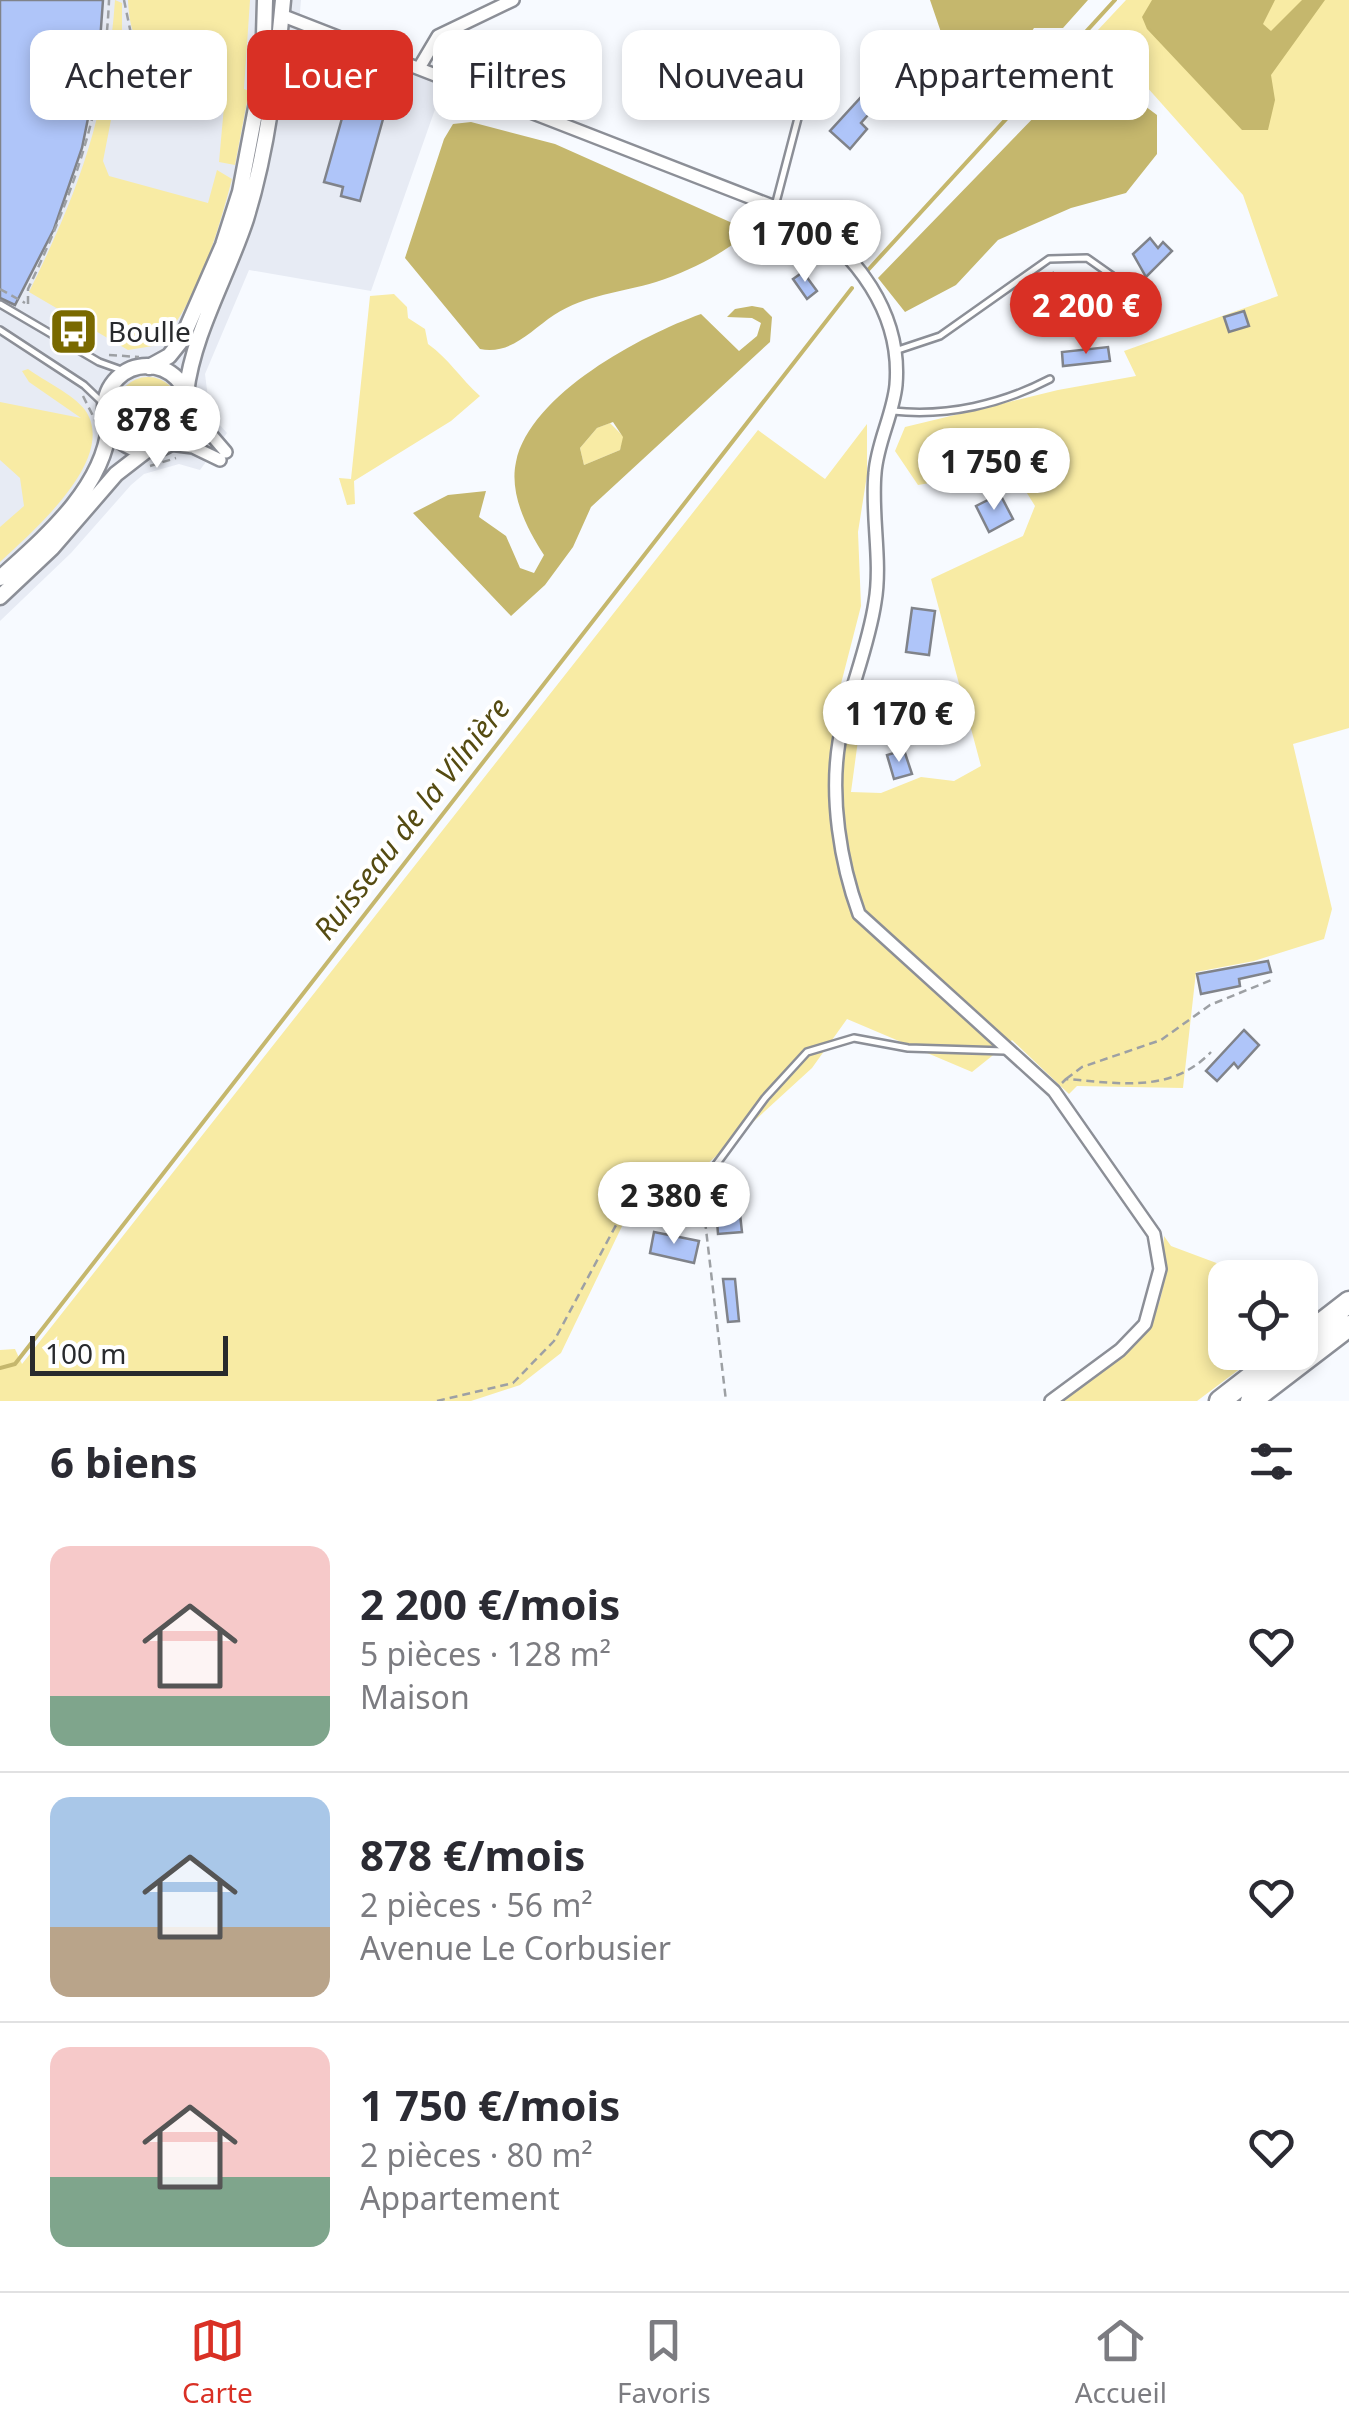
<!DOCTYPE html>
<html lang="fr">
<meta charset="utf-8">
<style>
:root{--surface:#fff;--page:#f7f7f7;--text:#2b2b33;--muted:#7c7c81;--line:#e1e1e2;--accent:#d93025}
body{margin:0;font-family:"Noto Sans",sans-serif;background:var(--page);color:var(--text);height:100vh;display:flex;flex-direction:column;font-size:38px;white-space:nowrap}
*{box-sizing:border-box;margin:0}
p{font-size:32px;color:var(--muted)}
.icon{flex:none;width:55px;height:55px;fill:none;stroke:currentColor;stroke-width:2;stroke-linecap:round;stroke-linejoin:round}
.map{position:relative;height:1401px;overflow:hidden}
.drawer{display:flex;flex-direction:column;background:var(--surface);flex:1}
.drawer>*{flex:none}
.guide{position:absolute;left:30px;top:30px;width:1290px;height:90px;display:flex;gap:20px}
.tools{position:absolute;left:1208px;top:1260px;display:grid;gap:20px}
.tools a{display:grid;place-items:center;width:110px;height:110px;border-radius:20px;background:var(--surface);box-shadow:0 5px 15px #0003;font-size:50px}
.scale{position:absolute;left:30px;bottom:25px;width:198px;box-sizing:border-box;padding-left:10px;border:5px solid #282a2d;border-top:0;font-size:28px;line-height:35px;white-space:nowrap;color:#282a2d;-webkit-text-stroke:8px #fff;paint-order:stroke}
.price{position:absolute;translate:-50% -85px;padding:0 22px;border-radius:35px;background:#fff;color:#222;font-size:32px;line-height:65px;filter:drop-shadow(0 2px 5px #0008)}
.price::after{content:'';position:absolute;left:50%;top:60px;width:30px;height:22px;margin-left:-15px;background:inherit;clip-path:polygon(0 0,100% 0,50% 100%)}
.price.active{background:var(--accent);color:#fff}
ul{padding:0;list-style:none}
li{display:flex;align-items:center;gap:30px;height:250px;padding:0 50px}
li+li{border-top:2px solid var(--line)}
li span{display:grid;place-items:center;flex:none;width:280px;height:200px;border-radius:20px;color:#555}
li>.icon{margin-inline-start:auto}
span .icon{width:120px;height:120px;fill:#fffc;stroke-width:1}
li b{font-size:42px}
h2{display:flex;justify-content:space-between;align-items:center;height:120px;padding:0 50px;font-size:42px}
.pill{padding:0 35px;border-radius:20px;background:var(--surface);box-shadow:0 5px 15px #0003;font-size:35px;line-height:90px}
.pill.active{background:var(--accent);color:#fff}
.tab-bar{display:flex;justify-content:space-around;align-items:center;height:140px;border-top:2px solid var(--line);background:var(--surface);font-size:28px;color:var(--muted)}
.tab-bar a{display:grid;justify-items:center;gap:5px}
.tab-bar .active{color:var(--accent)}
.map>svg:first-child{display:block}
.built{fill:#e7ebf4}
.green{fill:#f8eba4}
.water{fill:#c5b76d;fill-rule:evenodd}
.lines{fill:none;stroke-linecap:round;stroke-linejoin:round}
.stream{stroke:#c5b76d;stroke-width:4}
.building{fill:#afc5f9;stroke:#80838a;stroke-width:2.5}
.service-casing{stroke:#8c8f97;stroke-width:10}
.minor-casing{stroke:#8c8f97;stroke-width:16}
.tertiary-casing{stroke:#8c8f97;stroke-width:19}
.motorway-casing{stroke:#8c8f97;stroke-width:25}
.path{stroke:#9da0a4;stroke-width:2.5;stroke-dasharray:8 5;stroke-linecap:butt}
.service{stroke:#fff;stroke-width:5}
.minor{stroke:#fff;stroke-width:11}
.tertiary{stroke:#fff;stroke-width:14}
.motorway{stroke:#fff;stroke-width:20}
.labels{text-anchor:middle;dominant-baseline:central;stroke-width:8;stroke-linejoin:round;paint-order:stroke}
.poi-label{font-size:28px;fill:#282a2d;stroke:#fff;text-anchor:start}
.water-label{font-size:30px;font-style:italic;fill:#554b11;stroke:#fff}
</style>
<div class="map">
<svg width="1349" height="1401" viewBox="0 0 1349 1401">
<rect width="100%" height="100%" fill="#f7faff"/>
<path class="built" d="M0,0H301L299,24L445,81L371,291L249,270L205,374L210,414L227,433L200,470L179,464L144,474L131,485L71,553L0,621Z"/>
<path class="green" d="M115,0L122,3V63L103,161L109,176L208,203L217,170L232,179C217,236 198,300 159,345L128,350L29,292C79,191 107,114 115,0Z
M128,0H250L244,89L249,91L235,165L219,162L227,73C171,65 131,73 128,0Z
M1126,0H1349V728L1293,744L1332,909L1324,939L1254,961L1196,972L1183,1088L1077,1086L1069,1094L1012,1040L972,1072L847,1019L812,1068L691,1179L638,1193L561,1353L520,1385L471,1401H0V1350L15,1349L22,1364L758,430L825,479L867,424V475L858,532L861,606L834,711L861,718L851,792L881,793L921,777L954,781L981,766L931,579L1023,536L1035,506L1012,469L918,485L895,451L905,427L1058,390L1136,376L1124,351L1278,296L1243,195L1097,31Z
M394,294L407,307L408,318L425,329L428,344C449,359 460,378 480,396L451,421L354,481L355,504L347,505L339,478L351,479L370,296Z
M28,369C44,381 73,394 85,410C119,458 31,533 0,562V527L24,506L20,478L0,460V402L81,418L29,382L22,371Z
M116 409a32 32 0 1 1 64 0a32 32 0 1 1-64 0Z
M610,423L624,437L620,450L584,465L580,448L597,428Z
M1164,1236L1171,1246L1254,1277L1225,1278V1352L1261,1353L1197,1401H1061C1100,1372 1152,1343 1162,1292C1166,1273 1163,1255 1164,1236Z"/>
<path class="water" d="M930,0H1088L1063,28H1034L1026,40L945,44Z
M1152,0H1275L1263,24L1271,31L1302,0H1325L1271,75L1275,100L1268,130H1242L1147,29L1142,17Z
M1102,74L1157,115V154L1126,193L1071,208L998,240L956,285L905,312L878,278L1074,76Z
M471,122L555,144L739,226L745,235C718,257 689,271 656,282C620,293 587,294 554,315C530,331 511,355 480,349L405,258L444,139L453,124Z
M752,306L763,308L772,317L770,342L591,507L573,547L545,585L511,616L413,513L448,495L486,491L479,517L506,536L520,568L534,573L544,555C527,529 509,494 516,462C530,394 642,335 701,314L739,351L757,336L761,323L752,318L727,317L735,309ZM613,422L623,437L620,450L584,465L580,448L597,428Z"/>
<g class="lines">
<path class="stream" d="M868,270L1115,0
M0,1368L15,1364L852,288"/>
</g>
<path class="building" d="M0,0H103L98,69L82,148L54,229L15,305L0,298Z
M373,90L385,112L360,201L341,196L343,187L324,182L346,104Z
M862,96L875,107L861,123L867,129L850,149L830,131Z
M1150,238L1158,248L1163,242L1172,251L1146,277L1133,254Z
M803,272L817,291L807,299L793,279Z
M1053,273L1058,294L1092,286L1096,302L1029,317L1024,291L1040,287L1038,277Z
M1244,311L1249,326L1229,332L1224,317Z
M1108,347L1110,361L1063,366L1062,352Z
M1000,494L1013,519L989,532L976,506Z
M912,608L935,611L929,655L906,652Z
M904,750L912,774L894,779L887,755Z
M1268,961L1271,972L1239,979L1240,986L1201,994L1197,974Z
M1244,1030L1259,1045L1238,1068L1234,1063L1217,1081L1206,1071Z
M724,1170L732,1181L715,1194L714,1178Z
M739,1205L742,1232L718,1234L716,1207Z
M654,1232L699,1241L694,1263L650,1253Z
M723,1279H735L739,1321L728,1322Z"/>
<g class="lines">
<defs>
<path id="service" d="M775,206L814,57
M0,304L99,362L127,372
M0,330L84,385L106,406
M895,351L940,336L1049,259L1087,258L1114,277L1115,295
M893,411C947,417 1002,404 1050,379
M701,1185L765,1098L807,1052L854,1038L908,1048L1005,1051"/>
<path id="minor" d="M281,15L798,216C856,252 902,313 896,385C893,415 877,443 875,473C871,515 882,561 875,602C868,650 847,695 839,742C830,797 840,862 859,914L1054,1091L1154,1234L1160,1269L1145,1324L1120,1350L1051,1401
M419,68L438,36L513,0
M189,409L226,452
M169,444L193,447L220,460"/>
<path id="tertiary" d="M105 408a42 42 0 1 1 84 0a42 42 0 1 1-84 0Z
M149,367L169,356L181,341L223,245L240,192L263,71L265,0
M186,393C193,333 227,277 246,219C268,148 276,74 283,0
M0,578C44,538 103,489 109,427
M0,597L52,548L116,474L147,450"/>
<path id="motorway" d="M1300,1340L1349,1302
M1220,1401L1283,1352
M1251,1401L1349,1326"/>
</defs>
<use href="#service" class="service-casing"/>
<use href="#minor" class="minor-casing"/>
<use href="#tertiary" class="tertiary-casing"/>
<use href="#motorway" class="motorway-casing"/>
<path class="path" d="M124,0L138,68
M0,289L25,303
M28,304V289C73,195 105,105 109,0
M109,355L139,357
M83,396L96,422
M150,466L176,458
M1066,1079L1082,1067L1161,1040L1210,1005L1274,979
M1062,1083L1066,1079C1118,1083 1171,1094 1211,1052
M702,1195L726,1401
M437,1401L513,1383L554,1341L623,1212L643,1199L693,1187"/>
<use href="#service" class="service"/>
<use href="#minor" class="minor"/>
<use href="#tertiary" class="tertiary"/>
<use href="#motorway" class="motorway"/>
</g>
<defs>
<symbol id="bus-square" viewBox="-11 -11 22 22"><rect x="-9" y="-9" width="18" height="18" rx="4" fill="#796900" stroke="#fff"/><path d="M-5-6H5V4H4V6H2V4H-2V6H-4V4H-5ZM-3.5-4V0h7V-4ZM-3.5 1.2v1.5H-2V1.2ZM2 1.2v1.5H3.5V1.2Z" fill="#fff"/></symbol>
</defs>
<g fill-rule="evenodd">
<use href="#bus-square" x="46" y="304" width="55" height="55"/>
</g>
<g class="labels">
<g class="poi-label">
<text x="108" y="331">Boulle</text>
</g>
<g class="water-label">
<text transform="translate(411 818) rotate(-52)">Ruisseau de la Vilnière</text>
</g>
</g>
</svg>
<div class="tools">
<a><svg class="icon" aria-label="locate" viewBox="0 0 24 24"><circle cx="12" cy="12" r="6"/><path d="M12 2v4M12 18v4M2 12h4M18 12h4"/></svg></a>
</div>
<div class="scale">100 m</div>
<b class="price" style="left:805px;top:285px">1 700 €</b>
<b class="price active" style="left:1086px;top:357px">2 200 €</b>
<b class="price" style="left:157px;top:471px">878 €</b>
<b class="price" style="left:994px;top:513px">1 750 €</b>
<b class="price" style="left:899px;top:765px">1 170 €</b>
<b class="price" style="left:674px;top:1247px">2 380 €</b>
<div class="guide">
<a class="pill">Acheter</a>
<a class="pill active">Louer</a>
<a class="pill">Filtres</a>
<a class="pill">Nouveau</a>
<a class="pill">Appartement</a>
</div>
</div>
<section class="drawer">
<h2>6 biens<svg class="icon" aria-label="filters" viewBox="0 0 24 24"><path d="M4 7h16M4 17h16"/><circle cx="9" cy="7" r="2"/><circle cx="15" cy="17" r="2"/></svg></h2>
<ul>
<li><span style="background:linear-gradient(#f6c9c9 75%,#7fa58c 0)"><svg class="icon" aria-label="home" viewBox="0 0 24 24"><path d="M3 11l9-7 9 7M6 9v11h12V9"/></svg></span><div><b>2 200 €/mois</b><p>5 pièces · 128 m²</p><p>Maison</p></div><svg class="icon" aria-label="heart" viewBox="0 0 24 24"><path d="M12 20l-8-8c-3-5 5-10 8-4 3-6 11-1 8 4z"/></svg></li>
<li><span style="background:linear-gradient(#a9c7e8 65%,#b9a48a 0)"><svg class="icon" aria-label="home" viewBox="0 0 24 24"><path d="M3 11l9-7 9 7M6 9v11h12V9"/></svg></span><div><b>878 €/mois</b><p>2 pièces · 56 m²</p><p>Avenue Le Corbusier</p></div><svg class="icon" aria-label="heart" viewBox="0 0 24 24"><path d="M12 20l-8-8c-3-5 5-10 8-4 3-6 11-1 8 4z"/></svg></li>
<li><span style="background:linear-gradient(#f6c9c9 65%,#7fa58c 0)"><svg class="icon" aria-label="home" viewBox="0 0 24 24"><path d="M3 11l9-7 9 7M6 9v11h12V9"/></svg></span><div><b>1 750 €/mois</b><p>2 pièces · 80 m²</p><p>Appartement</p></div><svg class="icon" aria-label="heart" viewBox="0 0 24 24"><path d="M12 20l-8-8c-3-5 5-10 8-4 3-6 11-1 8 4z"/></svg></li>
</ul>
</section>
<nav class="tab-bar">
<a class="active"><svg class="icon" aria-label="map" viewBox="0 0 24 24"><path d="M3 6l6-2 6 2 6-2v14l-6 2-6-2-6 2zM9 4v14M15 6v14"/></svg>Carte</a>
<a><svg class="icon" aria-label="saved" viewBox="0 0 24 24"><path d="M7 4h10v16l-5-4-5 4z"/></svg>Favoris</a>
<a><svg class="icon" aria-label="home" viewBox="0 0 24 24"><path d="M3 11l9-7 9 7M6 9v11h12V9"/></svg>Accueil</a>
</nav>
